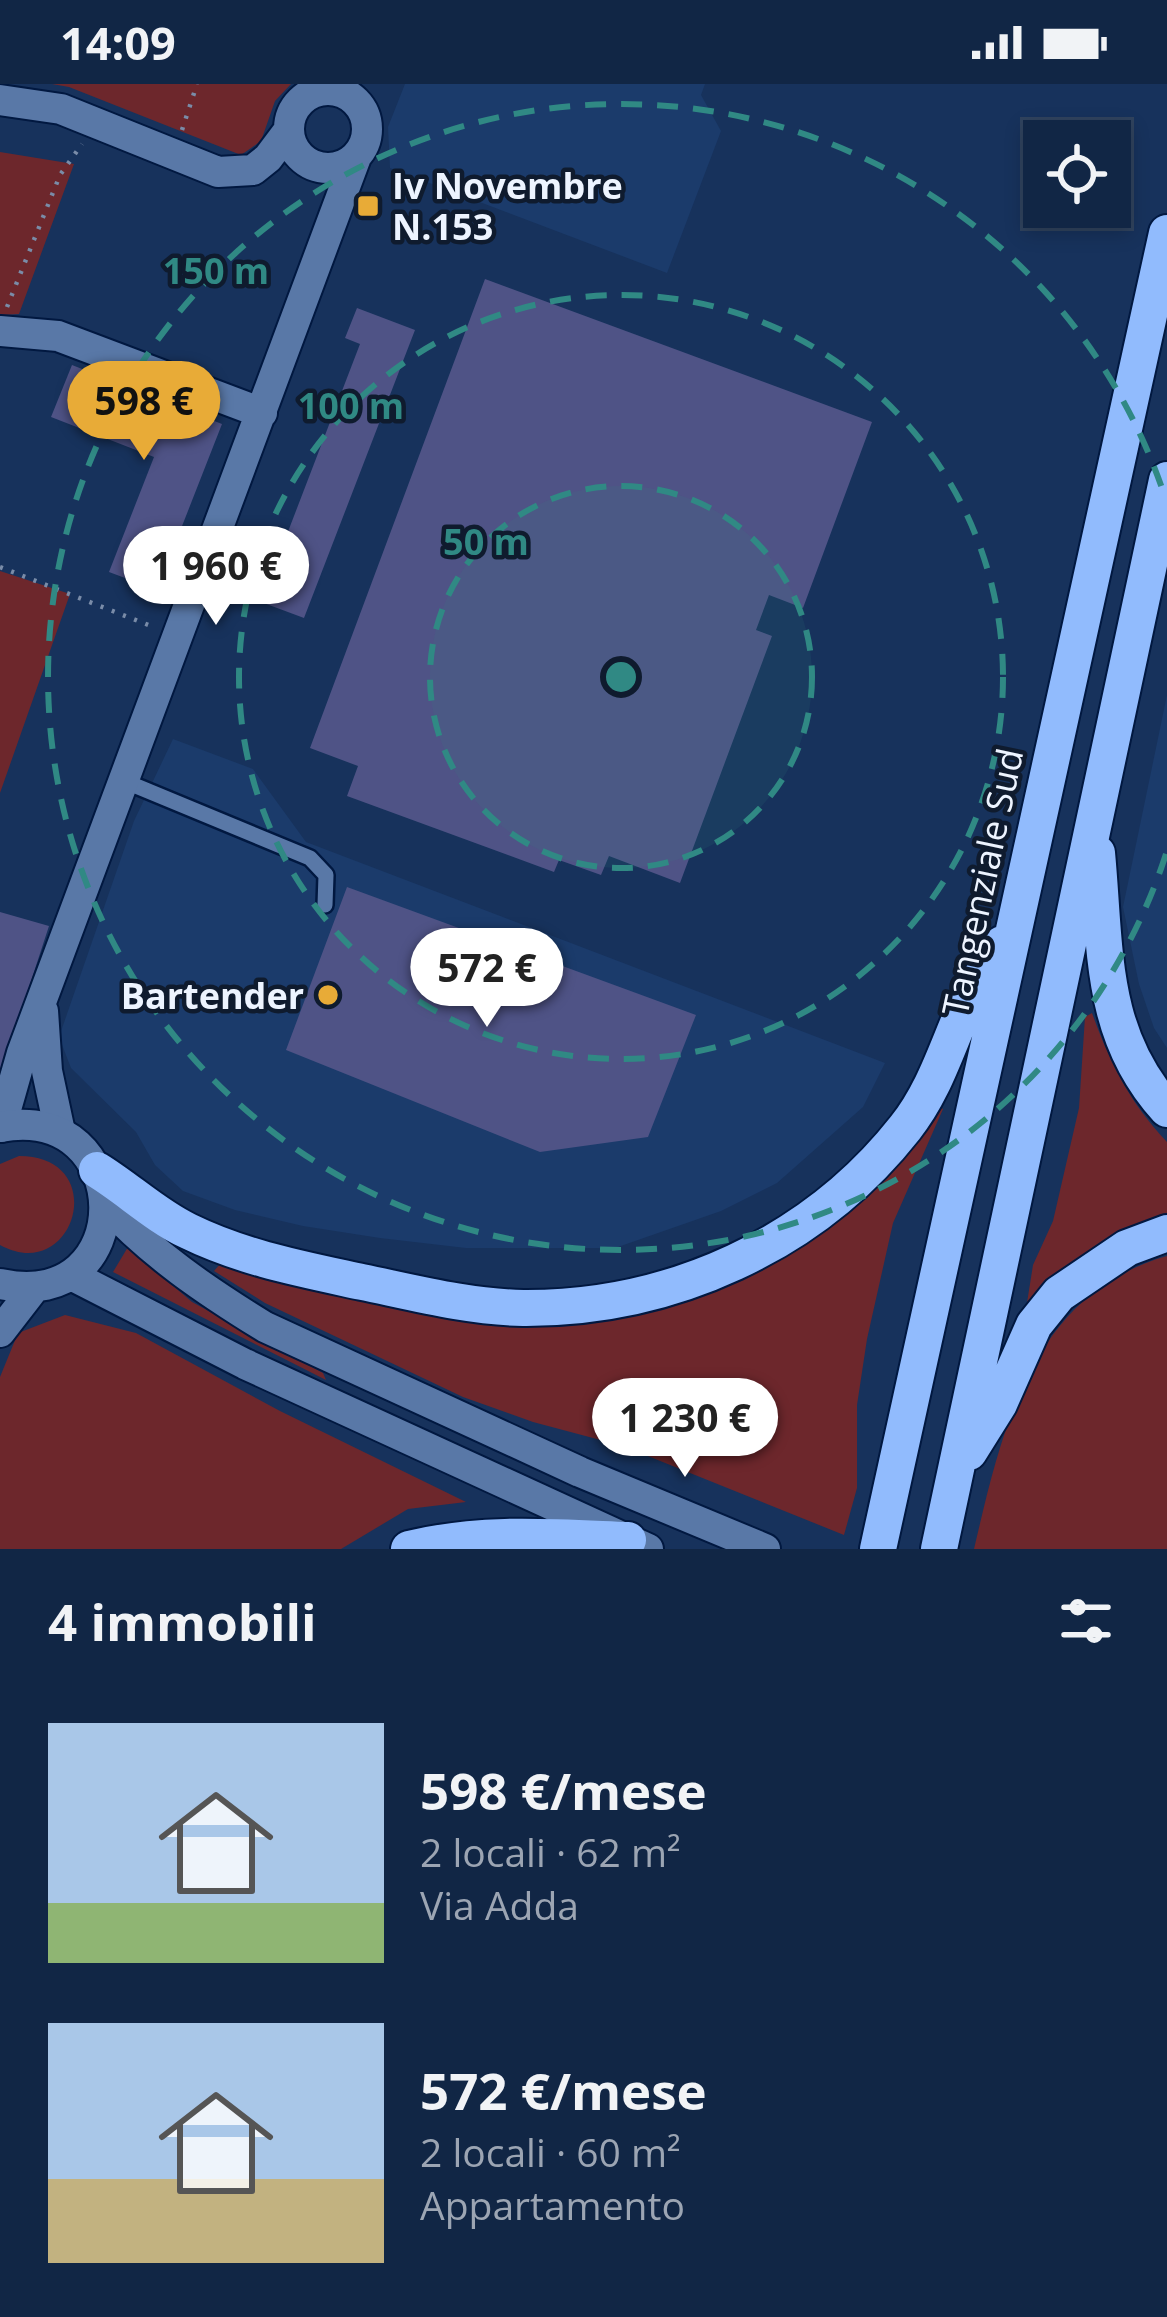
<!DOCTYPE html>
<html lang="it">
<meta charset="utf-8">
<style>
:root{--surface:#112645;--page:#1a2e4c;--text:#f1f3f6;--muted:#9ca5b3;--line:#30435e;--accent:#e8ab37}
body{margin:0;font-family:"Open Sans",sans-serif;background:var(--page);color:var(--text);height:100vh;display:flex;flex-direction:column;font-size:45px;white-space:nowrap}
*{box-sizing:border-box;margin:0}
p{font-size:39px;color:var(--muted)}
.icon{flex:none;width:66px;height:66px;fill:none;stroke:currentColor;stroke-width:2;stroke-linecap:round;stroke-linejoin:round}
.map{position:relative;height:1465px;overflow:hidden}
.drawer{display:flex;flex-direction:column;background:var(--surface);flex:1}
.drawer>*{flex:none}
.fabs{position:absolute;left:1023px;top:36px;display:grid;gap:24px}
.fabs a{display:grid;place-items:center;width:108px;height:108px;border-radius:0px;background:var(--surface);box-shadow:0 6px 18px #0003,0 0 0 3px var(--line);font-size:60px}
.price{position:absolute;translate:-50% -102px;padding:0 27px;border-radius:42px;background:#fff;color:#222;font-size:39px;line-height:78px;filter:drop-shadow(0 3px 6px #0008)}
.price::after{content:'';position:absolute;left:50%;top:72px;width:36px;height:27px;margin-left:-18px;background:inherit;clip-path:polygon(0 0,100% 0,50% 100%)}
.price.on{background:var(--accent);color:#111}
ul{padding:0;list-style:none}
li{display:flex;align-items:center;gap:36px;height:300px;padding:0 48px}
li span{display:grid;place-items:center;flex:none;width:336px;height:240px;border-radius:0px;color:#555}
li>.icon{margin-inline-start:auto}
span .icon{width:144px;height:144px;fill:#fffc;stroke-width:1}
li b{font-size:51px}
h2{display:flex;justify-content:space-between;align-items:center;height:144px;padding:0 48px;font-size:51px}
.status{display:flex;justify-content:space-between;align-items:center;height:84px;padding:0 60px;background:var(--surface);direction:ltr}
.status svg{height:33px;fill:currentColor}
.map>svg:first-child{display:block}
.built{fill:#1b3b6b}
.green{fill:#6d272c}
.building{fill:#4f5386}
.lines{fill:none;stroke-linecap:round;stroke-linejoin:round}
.service-casing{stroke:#011840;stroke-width:20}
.minor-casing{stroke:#011840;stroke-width:34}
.secondary-casing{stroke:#011840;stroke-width:34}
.motorway-casing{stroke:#011840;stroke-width:40}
.path{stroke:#7a8ca8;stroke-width:4.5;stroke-dasharray:3 9;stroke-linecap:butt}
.service{stroke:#5978a7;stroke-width:15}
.minor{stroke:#5978a7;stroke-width:30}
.secondary{stroke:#5978a7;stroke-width:30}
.motorway{stroke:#91bbfd;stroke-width:36}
.ring{fill:none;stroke:#308984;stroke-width:6;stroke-dasharray:21 15}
.poi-dot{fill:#e8ab37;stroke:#0f1b2e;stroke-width:4.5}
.labels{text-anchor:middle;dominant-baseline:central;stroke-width:9;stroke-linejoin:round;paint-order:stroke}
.poi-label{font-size:36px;font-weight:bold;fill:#edf4ff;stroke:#0f1b2e;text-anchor:start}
.street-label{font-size:36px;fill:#edf4ff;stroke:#0f1b2e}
.centre{fill:#308984;stroke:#0f1b2e;stroke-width:6}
.ring-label{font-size:36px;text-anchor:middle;font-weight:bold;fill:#308984;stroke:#0f1b2e;stroke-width:9;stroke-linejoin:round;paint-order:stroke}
</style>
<div class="status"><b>14:09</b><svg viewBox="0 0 49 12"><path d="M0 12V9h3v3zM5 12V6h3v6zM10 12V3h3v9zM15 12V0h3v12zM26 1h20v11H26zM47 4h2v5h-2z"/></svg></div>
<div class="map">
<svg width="1167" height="1465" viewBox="0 0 1167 1465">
<rect width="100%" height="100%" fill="#17325c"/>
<path class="built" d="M405,0H705L701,11L721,47L667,189L390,84L388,43Z
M1167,611V964L1154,944L1139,900L1123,823Z
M173,655L253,685L306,758L885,979L863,1023L777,1099L721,1127L615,1164H466L380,1154L303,1142L235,1126L183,1107L155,1081L136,1048L71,984L59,953L134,737Z"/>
<path class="green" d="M52,0H291L275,17L261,57L241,71L69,3Z
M0,68L74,80L19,230L0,231Z
M0,487L70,510L0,709Z
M1092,929C1110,979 1130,1019 1167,1058V1138L1026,1225L1033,1181L1053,1137L1079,1024L1085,933Z
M936,1020L943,1025L893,1139L867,1255L857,1321V1404L844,1451L623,1362L533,1338L463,1313L265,1219L214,1187L221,1179L407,1220H665Z
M19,1072C112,1072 75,1202 0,1161V1080Z
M128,1163L192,1218L323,1289L326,1296L113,1188Z
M1167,1172V1465H974C1002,1346 1031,1210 1167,1172Z
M65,1231L136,1249L280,1327L466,1418L408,1425L341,1465H0V1293L18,1249Z"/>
<path class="building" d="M485,195L872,338L803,524L769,511L756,546L772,552L680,799L609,772L601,791L559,776L554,788L347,712L358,682L310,664Z
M357,224L415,246L304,534L261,518L360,260L345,254Z
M72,281L222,340L157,506L109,488L154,373L51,333Z
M347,803L696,931L648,1053L540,1068L286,966Z
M0,828L49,842L1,989H0Z"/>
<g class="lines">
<defs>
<path id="service" d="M124,697L310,774L326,791L325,821"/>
<path id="minor" d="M289 45a39 39 0 1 1 78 0a39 39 0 1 1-78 0Z
M0,16L61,25L218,88L253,86L268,74L289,46
M0,247L58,252L262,329
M43,927L47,987L60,1048
M1,1043L22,969L356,73"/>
<path id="secondary" d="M0,1043C137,1017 141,1230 0,1200
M105,1119C150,1169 208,1208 265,1243L580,1388L765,1465
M71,1191L245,1280L648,1465
M0,1248L34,1204"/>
<path id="motorway" d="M1097,769C1106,865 1099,950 1167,1025
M97,1086C128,1105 156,1132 188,1147C243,1174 302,1185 362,1198C415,1209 469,1223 523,1224C670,1225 813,1161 905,1044C936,1005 948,959 969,914C978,896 991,878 1002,860
M969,1368L999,1320L1034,1241L1059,1210L1127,1164L1167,1149
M409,1465C482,1447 553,1453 628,1456
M878,1465L1167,149
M939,1465L1167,396"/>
</defs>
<use href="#service" class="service-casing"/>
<use href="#minor" class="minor-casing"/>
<use href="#secondary" class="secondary-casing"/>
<use href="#motorway" class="motorway-casing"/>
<path class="path" d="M182,46L197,0
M7,223L60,91L82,60
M0,483L151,542"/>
<use href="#service" class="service"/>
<use href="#minor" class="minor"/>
<use href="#secondary" class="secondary"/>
<use href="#motorway" class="motorway"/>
</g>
<circle cx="621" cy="593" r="191" fill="#308984" fill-opacity=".12"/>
<g class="ring">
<circle cx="621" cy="593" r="191"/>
<circle cx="621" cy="593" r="382"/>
<path d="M1166 770A573 573 0 1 1 1166 416"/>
</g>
<g class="poi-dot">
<rect x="356" y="110" width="24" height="24" rx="6"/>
<circle cx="328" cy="911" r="12"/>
</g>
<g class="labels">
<g class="poi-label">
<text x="392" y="101">Iv Novembre<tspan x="392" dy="41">N.153</tspan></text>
<text x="304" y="911" text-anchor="end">Bartender</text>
</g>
<g class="street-label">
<text transform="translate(982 798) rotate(-78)">Tangenziale Sud</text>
</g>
</g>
<circle cx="621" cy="593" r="18" class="centre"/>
<g class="ring-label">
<text x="216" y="200">150 m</text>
<text x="351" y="335">100 m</text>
<text x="486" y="471">50 m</text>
</g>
</svg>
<div class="fabs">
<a><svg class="icon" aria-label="locate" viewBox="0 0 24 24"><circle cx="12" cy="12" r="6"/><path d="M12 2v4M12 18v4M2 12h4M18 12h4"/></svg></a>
</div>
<b class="price on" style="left:144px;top:379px">598 €</b>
<b class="price" style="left:216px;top:544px">1 960 €</b>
<b class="price" style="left:487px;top:946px">572 €</b>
<b class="price" style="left:685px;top:1396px">1 230 €</b>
</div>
<section class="drawer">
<h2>4 immobili<svg class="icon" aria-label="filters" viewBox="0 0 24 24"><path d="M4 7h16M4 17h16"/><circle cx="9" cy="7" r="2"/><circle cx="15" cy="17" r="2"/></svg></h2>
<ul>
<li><span style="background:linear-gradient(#a9c7e8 75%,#8fb573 0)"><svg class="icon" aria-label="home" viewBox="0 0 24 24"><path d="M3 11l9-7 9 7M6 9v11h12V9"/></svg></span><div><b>598 €/mese</b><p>2 locali · 62 m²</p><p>Via Adda</p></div></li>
<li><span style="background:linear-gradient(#a9c7e8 65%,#c2b280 0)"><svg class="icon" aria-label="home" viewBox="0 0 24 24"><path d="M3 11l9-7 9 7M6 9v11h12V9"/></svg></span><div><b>572 €/mese</b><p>2 locali · 60 m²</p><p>Appartamento</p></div></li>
</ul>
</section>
